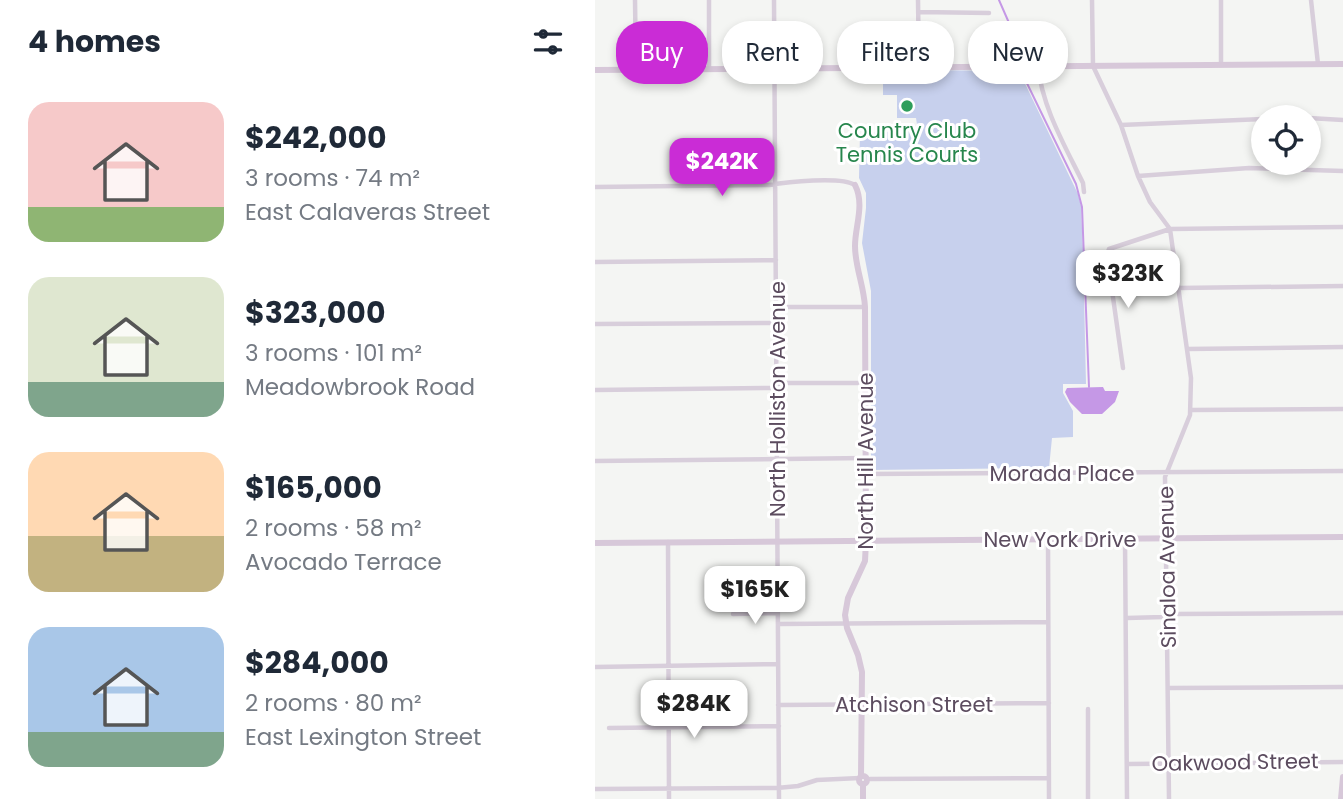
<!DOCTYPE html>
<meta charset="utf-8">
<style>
:root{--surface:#fff;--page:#f2f2f3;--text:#1f2937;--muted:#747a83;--accent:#ca2cd6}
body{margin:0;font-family:Poppins,sans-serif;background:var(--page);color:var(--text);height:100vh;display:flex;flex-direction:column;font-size:26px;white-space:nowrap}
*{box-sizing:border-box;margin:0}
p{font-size:23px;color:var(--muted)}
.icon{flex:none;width:38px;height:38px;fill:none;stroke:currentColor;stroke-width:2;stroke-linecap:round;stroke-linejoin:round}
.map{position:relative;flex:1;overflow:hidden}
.side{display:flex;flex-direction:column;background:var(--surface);width:595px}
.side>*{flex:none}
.banner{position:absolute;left:21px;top:21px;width:621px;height:63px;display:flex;gap:14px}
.fabs{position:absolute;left:656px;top:105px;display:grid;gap:14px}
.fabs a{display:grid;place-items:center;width:70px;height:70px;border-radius:50%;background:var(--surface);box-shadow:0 4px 10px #0003;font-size:35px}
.price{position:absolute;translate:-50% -60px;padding:0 16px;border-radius:14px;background:#fff;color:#222;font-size:23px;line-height:46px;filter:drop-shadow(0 2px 4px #0008)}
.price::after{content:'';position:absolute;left:50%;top:42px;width:21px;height:16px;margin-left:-10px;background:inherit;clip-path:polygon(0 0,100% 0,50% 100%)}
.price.on{background:var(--accent);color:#fff}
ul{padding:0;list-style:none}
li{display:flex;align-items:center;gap:21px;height:175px;padding:0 28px}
li span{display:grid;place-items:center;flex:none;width:196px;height:140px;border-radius:21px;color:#555}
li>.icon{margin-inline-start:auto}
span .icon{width:84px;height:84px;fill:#fffc;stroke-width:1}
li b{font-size:30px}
h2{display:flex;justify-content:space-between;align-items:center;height:84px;padding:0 28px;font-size:30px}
.chip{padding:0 24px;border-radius:28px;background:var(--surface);box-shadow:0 4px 10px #0003;font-size:24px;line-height:63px}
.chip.on{background:var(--accent);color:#fff}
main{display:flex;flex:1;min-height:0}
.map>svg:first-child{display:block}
.green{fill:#c7d0ed}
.water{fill:#c598e6}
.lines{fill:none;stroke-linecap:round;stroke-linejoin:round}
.stream{stroke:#c598e6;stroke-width:2}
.street{stroke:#d8cedb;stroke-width:4.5}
.secondary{stroke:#d7c8d9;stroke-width:6}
.leisure-dot{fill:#2e9e5b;stroke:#fff;stroke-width:2.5}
.labels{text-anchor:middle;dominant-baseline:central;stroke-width:6;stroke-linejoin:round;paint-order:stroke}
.leisure-label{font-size:21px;fill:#27864d;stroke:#fff}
.street-label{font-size:21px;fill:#5c4c5f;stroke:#fff}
</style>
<main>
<section class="side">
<h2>4 homes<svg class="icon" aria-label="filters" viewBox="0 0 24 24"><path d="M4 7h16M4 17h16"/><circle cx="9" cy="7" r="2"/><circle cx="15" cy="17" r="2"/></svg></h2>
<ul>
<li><span style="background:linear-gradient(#f6c9c9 75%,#8fb573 0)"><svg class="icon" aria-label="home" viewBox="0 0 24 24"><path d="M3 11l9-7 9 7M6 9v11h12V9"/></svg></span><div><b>$242,000</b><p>3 rooms · 74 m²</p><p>East Calaveras Street</p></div></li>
<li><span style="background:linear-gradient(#dfe7d0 75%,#7fa58c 0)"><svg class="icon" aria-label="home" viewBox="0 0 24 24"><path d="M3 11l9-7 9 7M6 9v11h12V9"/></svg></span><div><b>$323,000</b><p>3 rooms · 101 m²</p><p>Meadowbrook Road</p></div></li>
<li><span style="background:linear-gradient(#ffd9b3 60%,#c2b280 0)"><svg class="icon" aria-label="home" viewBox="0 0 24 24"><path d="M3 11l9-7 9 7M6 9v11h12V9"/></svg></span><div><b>$165,000</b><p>2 rooms · 58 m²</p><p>Avocado Terrace</p></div></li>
<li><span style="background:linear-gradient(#a9c7e8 75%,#7fa58c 0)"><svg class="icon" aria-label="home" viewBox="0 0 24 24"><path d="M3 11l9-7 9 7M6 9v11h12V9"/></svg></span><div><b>$284,000</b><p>2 rooms · 80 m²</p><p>East Lexington Street</p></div></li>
</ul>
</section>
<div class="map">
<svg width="748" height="799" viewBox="0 0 748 799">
<rect width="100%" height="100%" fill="#f4f5f3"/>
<path class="green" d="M324,70L424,71L483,194L486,206L488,251L491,384H468V393L478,411V437L457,438L454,468L276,470V291L267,243L271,208V193L264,178L265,133L323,131L321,118H302V95H288V74H321L322,77Z"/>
<path class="water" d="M508,387L510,391H524L520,402L507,414H487L475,402L470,392L472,388Z"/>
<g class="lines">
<path class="stream" d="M404,0L418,32L426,63
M426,71L481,184L487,207L494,387"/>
<path class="street" d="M40,0L41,69
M114,0V68
M179,0L184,799
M323,0L324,67
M497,0L498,66L526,125L543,176L555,202L575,229L596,378L595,415L570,477L574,799
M626,0V65
M716,0L723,64
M324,12L394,13
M443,66C447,107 470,146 488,183L489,192
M714,118L748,120
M526,125L668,119
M543,176L654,168L748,171
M0,187L174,185C191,182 246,176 260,185
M0,262L181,260
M584,288L748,286
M181,307H270
M0,324L181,323
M592,349L748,347
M528,368L512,255L514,249L575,229L748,227
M0,390L177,388L185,383H271
M596,410L748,409
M0,461L271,458
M271,474L748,471
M453,539L454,799
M530,539L532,799
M73,542L74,799
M138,614L182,613
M532,618L568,617L578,614L748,613
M183,624L453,622
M0,667L183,664
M574,688L748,687
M183,705L454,703
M14,728L184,726
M532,764L748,762
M275,779L454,778
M0,789L182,788L203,786L222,780L265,778
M493,799V709"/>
<path class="secondary" d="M0,70L748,64
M260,185C270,205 260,226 260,246C260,267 269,286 270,307L271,541L270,561L253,598L250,615L252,628L263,655L267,672L266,776
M0,543L748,537
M264 780a4 4 0 1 1 8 0a4 4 0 1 1-8 0Z
M268,799V786
M746,799L748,777"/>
</g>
<circle class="leisure-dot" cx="312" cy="106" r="7"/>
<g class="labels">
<g class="leisure-label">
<text x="312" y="130">Country Club<tspan x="312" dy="24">Tennis Courts</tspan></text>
</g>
<g class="street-label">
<text transform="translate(182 399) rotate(-90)">North Holliston Avenue</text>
<text transform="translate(270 461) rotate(-90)">North Hill Avenue</text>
<text x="467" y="473">Morada Place</text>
<text x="465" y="539">New York Drive</text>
<text transform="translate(572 567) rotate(-91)">Sinaloa Avenue</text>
<text x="319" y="704">Atchison Street</text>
<text transform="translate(640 762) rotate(-1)">Oakwood Street</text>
</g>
</g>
</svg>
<div class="fabs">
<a><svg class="icon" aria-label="locate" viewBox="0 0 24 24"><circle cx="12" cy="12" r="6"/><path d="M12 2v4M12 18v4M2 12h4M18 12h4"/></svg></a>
</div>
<b class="price on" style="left:127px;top:198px">$242K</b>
<b class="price" style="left:533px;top:310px">$323K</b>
<b class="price" style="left:160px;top:626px">$165K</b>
<b class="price" style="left:99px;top:740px">$284K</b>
<div class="banner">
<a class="chip on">Buy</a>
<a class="chip">Rent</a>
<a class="chip">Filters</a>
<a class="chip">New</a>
</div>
</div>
</main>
